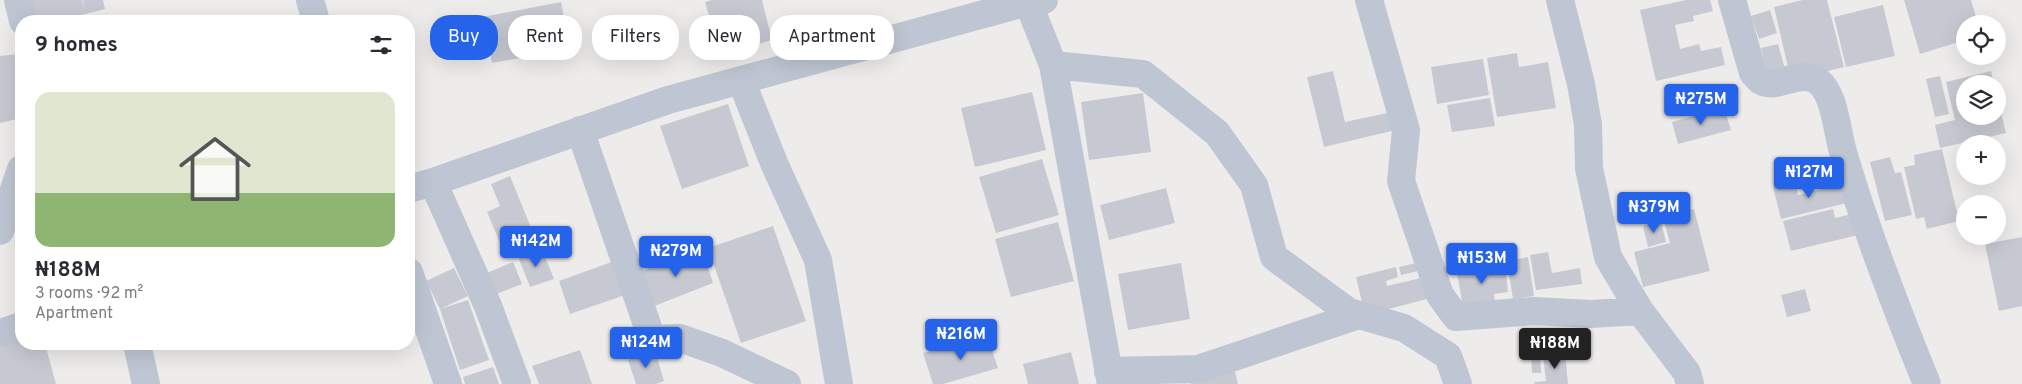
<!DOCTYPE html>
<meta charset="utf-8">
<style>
:root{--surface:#fff;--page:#f2f2f3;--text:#2b2b33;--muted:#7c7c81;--accent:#2563eb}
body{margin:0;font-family:Overpass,sans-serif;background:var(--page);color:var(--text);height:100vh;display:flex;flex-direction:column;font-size:19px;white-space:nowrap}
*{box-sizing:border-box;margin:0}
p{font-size:16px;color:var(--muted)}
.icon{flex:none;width:28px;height:28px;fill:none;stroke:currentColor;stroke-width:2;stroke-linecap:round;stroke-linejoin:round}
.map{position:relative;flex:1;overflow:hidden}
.drawer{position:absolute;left:15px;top:15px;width:400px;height:335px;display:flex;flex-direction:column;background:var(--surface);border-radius:20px;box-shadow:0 5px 20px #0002}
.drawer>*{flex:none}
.guide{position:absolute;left:430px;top:15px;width:475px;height:45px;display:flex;gap:10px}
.controls{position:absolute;left:1956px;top:15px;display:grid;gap:10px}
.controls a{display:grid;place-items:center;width:50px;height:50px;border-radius:50%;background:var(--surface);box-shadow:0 5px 20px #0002;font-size:25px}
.price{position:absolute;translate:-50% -42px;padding:0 11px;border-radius:5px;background:var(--accent);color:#fff;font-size:16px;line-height:32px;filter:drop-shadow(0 1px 2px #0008)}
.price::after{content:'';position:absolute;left:50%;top:30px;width:15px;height:11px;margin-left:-8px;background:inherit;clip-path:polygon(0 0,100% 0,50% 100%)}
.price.current{background:#222;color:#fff}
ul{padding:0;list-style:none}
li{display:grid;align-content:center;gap:10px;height:265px;padding:0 20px}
li span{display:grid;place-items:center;height:155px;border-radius:15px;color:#555}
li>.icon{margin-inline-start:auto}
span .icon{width:90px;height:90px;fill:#fffc;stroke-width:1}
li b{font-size:21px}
h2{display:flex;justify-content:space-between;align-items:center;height:60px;padding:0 20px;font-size:21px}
.chip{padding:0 18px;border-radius:20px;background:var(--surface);box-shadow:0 5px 20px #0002;font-size:18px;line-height:45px}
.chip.current{background:var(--accent);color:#fff}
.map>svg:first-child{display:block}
.building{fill:#c7c9d2}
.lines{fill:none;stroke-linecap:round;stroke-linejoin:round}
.minor{stroke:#bdc6d2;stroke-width:28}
</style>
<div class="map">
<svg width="2022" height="384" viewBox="0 0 2022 384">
<rect width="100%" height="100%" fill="#eeebeb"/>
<path class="building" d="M28,0H82L85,9L83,0H103L105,9L58,21H33Z
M712,0H762L772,40L720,54L705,2Z
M1686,0H1710L1713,11L1693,16L1694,21L1675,25L1680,49L1699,44L1701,51L1721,47L1725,65L1656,81L1640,10Z
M1803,0H1827L1844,67L1791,80L1774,7Z
M1904,0H1971L1978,24H1965V40L1920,54Z
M561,2L570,49L492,63L483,17Z
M1883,5L1895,56L1846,67L1834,17Z
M1770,10L1777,33L1759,39L1751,16Z
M1778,44L1785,69L1767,73L1761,48Z
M1517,53L1519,67L1548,62L1556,108L1497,117L1487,58Z
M18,54L21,68V118L0,123V56Z
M1483,59L1489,95L1437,104L1431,67Z
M1333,71L1345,122L1392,112L1396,130L1324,147L1307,77Z
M1991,71L1994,84H1965V116H1998V100L2006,133L1940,148L1935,125L1955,120L1946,82Z
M1940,76L1949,114L1935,117L1926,79Z
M1032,92L1046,150L975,167L961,108Z
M1143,93L1151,152L1089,160L1081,102Z
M1490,98L1495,126L1452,132L1447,105Z
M728,104L749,166L682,189L660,126Z
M1724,108L1731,130L1678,144L1672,122Z
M1942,149L1959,221L1927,229L1924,217L1916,219L1904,167L1915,165L1914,155Z
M1890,157L1895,173L1901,172L1912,215L1885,221L1870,162Z
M1042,159L1059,215L996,233L979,177Z
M1818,173L1821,185L1805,188L1802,177Z
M510,176L532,230L500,243L487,212L500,206L491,184Z
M1795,181L1798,195L1846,183L1851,202L1781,219L1773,187Z
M1166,188L1175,223L1109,240L1100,205Z
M1694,209L1710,271L1643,287L1634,252L1670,243L1663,217Z
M1833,209L1835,218L1852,214L1858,235L1791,251L1783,221Z
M1058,222L1074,281L1011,297L995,239Z
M1661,222L1666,242L1648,247L1643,226Z
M773,226L806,321L741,343L708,248Z
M2022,237V306L1999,311L1985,244Z
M542,249L554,279L530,287L519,259Z
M702,249L713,283L652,307L639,272Z
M1548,252L1552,273L1580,268L1582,284L1536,290L1530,255Z
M1528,257L1534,296L1513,299L1507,261Z
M617,260L628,294L570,314L559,281Z
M513,262L522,284L491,296L482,275Z
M1181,263L1190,319L1128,330L1118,274Z
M1416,263L1418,271L1401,275L1399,267Z
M1505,265L1508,292L1494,294L1495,302L1463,307L1457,273Z
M1396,267L1398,277L1386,281L1387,286L1425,277L1431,298L1365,315L1356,277Z
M454,268L468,296L440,309L426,281Z
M1805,289L1811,311L1787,317L1781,295Z
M468,300L489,360L460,370L440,309Z
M21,333V344H45L56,384H0V339Z
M987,335L998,368L943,384H933L923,353Z
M580,350L592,384H539L532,366Z
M655,351L664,381L656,384H636L628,360Z
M1531,351H1540L1541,373H1532Z
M1071,352L1079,384H1028L1023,364Z
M1565,353L1568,384H1535L1534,382L1546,381L1543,356Z
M493,367L499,384H465L463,377Z
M1234,368L1238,384H1191L1190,378Z"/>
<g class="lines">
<path class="minor" d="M18,0L23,21
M310,0L316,21
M1369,0L1406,130L1401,181L1440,295L1456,317L1534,311L1591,314L1640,311
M1560,0L1581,84L1588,125L1589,168L1608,257L1640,311L1687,373L1690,384
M1732,0L1753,73C1755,75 1758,79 1761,81C1777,91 1800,67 1819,82C1835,95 1837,132 1843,152C1866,231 1896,308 1927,384
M1028,2L1053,65L1111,384
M1053,65L1143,74L1217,133L1254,185L1274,257L1349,312L1404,328L1448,356L1458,384
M741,80L774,163L818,260L839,384
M580,130L652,339L680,338L722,353L787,384
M433,182L488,306L517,384
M409,189L433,182L668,100L1028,2L1044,0
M0,231L21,169
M409,272L448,384
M0,333L21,326
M137,344L146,384
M1108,371L1198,369L1359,315"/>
</g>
</svg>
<div class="controls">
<a><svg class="icon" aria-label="locate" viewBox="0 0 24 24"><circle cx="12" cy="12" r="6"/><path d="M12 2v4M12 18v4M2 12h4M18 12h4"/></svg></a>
<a><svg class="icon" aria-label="layers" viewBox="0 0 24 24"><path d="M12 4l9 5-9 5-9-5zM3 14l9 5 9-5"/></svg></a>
<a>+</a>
<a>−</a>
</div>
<b class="price" style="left:1701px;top:126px">₦275M</b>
<b class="price" style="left:1809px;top:199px">₦127M</b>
<b class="price" style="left:1654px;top:234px">₦379M</b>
<b class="price" style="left:536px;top:268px">₦142M</b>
<b class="price" style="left:676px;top:278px">₦279M</b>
<b class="price" style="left:1482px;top:285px">₦153M</b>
<b class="price" style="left:961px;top:361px">₦216M</b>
<b class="price" style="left:646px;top:369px">₦124M</b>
<b class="price current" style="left:1555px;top:370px">₦188M</b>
<div class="guide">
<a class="chip current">Buy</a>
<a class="chip">Rent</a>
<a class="chip">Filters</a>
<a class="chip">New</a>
<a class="chip">Apartment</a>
</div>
<section class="drawer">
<h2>9 homes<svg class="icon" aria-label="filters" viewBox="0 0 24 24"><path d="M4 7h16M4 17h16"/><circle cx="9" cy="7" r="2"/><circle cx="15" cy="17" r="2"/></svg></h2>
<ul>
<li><span style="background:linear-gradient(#dfe7d0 65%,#8fb573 0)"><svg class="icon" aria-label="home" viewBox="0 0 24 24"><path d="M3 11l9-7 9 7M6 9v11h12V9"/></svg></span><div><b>₦188M</b><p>3 rooms · 92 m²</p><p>Apartment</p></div></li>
</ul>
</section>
</div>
